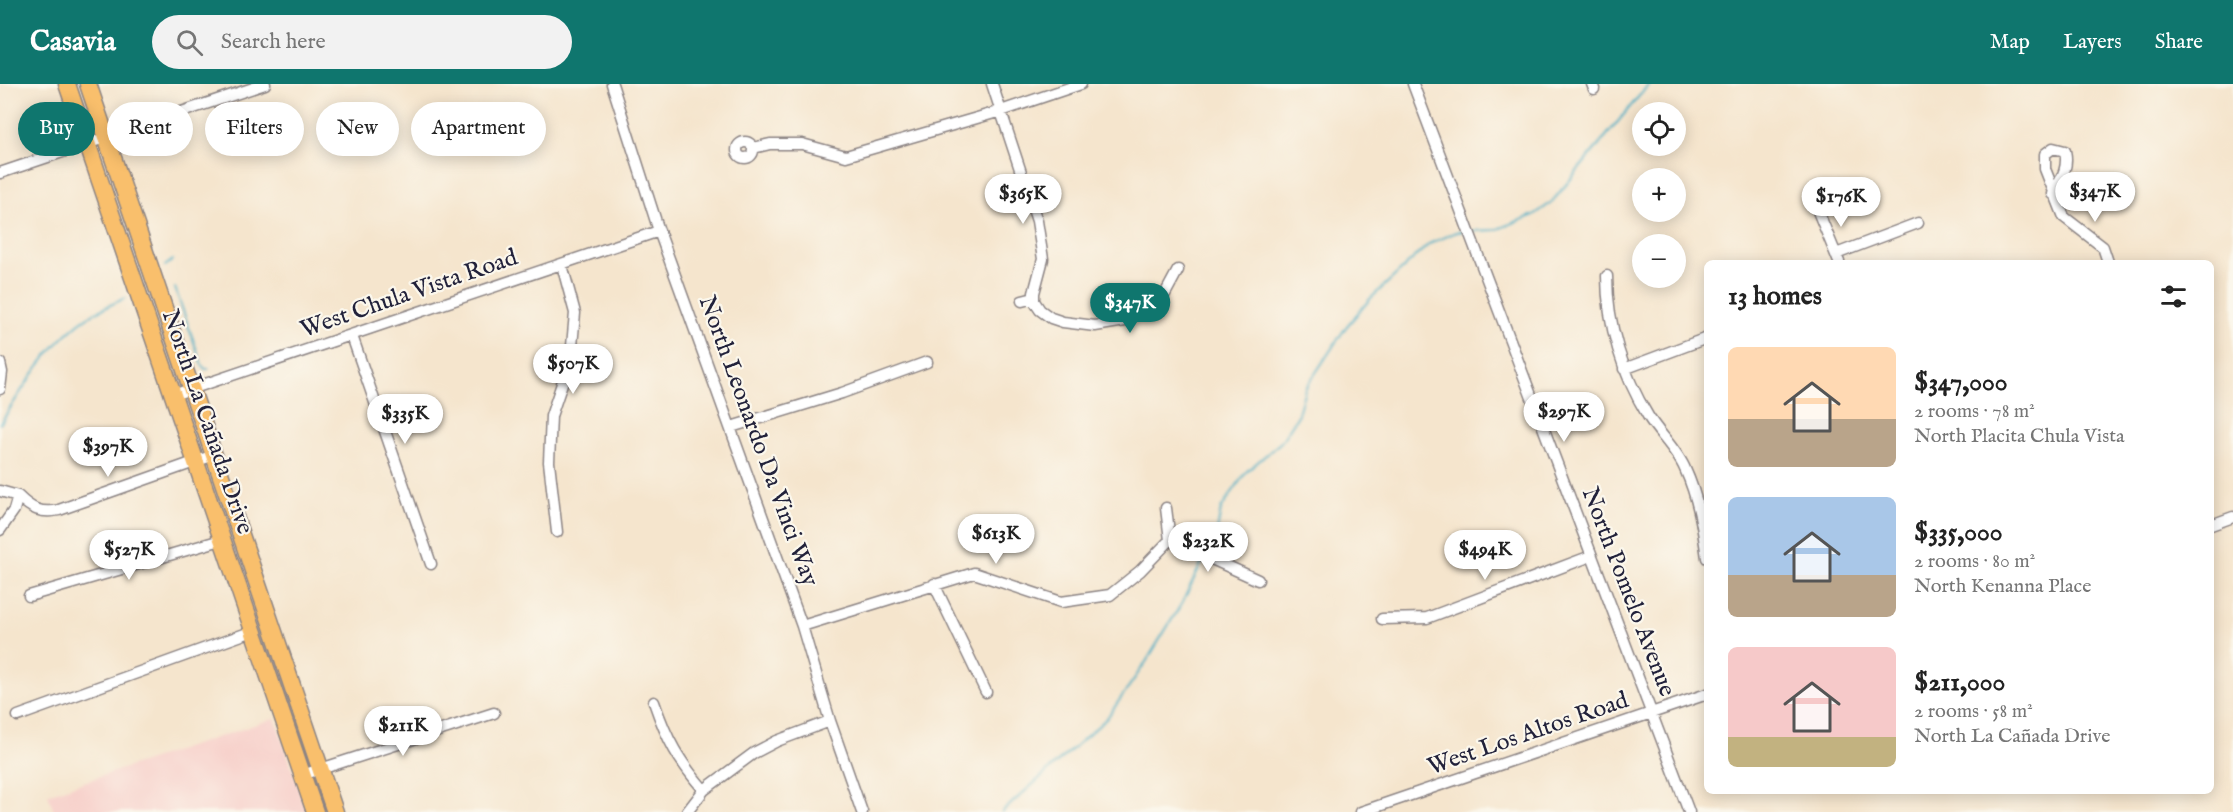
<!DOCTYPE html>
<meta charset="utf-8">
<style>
:root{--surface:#fff;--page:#f2f2f2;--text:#222;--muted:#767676;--accent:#0f766e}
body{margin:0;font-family:"IM FELL English",serif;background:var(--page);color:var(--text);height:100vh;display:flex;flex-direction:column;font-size:22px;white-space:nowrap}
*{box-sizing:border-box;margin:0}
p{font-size:20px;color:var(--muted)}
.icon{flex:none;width:33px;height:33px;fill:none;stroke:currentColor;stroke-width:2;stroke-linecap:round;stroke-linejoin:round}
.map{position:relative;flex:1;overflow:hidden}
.side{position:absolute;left:1704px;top:176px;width:510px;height:534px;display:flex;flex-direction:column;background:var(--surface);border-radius:9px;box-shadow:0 3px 15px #0003}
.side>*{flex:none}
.banner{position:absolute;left:18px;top:18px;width:570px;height:54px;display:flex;gap:12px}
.controls{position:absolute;left:1632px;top:18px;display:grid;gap:12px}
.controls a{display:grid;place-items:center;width:54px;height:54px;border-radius:50%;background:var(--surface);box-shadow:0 3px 15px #0003;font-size:30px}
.price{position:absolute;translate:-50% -51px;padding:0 14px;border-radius:21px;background:#fff;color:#222;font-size:20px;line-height:39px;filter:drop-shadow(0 2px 3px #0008)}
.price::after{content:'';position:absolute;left:50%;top:36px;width:18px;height:14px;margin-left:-9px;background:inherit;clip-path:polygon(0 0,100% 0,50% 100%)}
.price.on{background:var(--accent);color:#fff}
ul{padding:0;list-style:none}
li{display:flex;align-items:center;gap:18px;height:150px;padding:0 24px}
li span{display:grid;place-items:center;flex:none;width:168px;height:120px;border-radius:9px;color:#555}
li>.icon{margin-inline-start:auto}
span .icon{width:72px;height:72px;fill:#fffc;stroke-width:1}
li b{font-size:26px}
h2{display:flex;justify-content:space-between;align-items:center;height:72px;padding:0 24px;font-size:26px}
.chip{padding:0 21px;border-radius:27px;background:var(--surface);box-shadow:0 3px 15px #0003;font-size:21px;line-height:54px}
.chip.on{background:var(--accent);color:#fff}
header{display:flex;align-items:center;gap:36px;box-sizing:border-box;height:84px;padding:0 30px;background:var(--accent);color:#fff}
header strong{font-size:28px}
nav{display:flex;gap:33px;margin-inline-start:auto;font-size:21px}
.search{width:420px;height:54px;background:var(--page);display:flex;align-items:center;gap:15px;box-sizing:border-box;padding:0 21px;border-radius:33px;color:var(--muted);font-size:22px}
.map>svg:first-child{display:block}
.built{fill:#f7d0ca}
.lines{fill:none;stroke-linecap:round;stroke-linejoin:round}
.stream{stroke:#44acc4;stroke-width:2}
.minor-casing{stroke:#8c8484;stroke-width:13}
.primary-casing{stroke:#8c8484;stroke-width:19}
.minor{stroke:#fff;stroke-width:10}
.primary{stroke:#f9bf6c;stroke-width:16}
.labels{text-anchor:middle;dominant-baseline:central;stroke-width:4.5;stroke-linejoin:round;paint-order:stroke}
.street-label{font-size:24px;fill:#22223b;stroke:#fbf7ec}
</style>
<header>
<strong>Casavia</strong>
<div class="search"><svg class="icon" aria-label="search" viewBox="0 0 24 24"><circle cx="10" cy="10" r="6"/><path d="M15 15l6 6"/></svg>Search here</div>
<nav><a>Map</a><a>Layers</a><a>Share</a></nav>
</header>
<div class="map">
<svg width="2233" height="728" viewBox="0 0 2233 728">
<rect width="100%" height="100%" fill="#fbf7ec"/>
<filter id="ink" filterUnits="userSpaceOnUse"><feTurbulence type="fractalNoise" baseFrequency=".0167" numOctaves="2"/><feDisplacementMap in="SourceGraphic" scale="12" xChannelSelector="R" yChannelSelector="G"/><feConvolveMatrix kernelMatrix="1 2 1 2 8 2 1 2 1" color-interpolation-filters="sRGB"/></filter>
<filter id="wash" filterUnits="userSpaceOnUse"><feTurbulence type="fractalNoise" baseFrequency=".008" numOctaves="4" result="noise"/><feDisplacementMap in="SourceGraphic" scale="24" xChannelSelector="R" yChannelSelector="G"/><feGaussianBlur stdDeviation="1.35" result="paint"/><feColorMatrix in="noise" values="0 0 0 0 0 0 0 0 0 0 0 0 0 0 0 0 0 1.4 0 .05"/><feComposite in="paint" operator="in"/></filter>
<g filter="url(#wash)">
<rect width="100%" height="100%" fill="#f5e5cd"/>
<path class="built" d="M275,634L307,728H54L48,710Z"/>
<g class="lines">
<path class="stream" d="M1471,147L1495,146L1534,131L1551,119L1649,0
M165,182L173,176
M175,204L202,281L205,285H209
M0,340C22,306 45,267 77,241C91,229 109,222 125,214
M1207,468L1217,447L1221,425L1246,388L1281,358L1297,333L1305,305L1346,243L1370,215L1429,160L1456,148L1466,147
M1002,728L1107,634L1146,578L1182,519L1203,476"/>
</g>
</g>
<g filter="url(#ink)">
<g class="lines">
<defs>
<path id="minor" d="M612,0L659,147L802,542L830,637L862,728
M992,0L1037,137L1043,175L1034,209V217L1040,226L1051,234L1063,238L1095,242L1125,237L1164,212L1178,186
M1413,0L1689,728
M1592,0L1594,5
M737 66a8 8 0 1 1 16 0a8 8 0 1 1-16 0Z
M753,64L770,60H802L846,72L1001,27L1081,0
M0,89L265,0
M2053,110C2061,95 2069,84 2065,67L2053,64L2045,70V85L2064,133L2103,163L2108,178
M1815,120L1839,178
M1836,170L1918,139
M1607,192C1607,241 1623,291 1648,332C1659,350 1677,366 1685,385C1698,413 1703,444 1707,474
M1022,217L1034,214
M352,252L431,480
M0,279L2,288L0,305
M1624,285L1707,254
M173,311L659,147
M731,343L842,309L927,278
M0,407L18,412
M18,412C31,425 41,430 59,426L214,371
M2211,441L2233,433
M0,446L14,426L18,412
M557,448L549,378L551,332L571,273L575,229L562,181
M1170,456L1258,496
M934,500L986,608
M29,512L221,456
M1382,535L1427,534L1591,472
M802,542L974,489L1061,518L1110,511L1140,487L1170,456L1166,424
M654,618C667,656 678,676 704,706
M18,632L253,547
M302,691L494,629
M687,728L704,706L754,669L777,657L830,637
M1361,728L1707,610"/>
<path id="primary" d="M67,0L315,728
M88,0L335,728"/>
</defs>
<use href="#minor" class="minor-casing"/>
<use href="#primary" class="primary-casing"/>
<use href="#minor" class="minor"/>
<use href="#primary" class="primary"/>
</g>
</g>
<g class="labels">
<g class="street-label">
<text transform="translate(409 210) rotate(-19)">West Chula Vista Road</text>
<text transform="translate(207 338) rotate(71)">North La Cañada Drive</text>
<text transform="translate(758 357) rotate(70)">North Leonardo Da Vinci Way</text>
<text transform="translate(1628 508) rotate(69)">North Pomelo Avenue</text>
<text transform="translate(1528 650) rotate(-19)">West Los Altos Road</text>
</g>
</g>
</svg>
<div class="controls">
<a><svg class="icon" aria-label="locate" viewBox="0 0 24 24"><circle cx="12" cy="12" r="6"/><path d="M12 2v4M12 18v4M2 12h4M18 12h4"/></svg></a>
<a>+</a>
<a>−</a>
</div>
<b class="price" style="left:2095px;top:139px">$347K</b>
<b class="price" style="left:1023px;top:141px">$365K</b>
<b class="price" style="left:1841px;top:144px">$176K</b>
<b class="price on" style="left:1130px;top:250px">$347K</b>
<b class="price" style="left:573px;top:311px">$507K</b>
<b class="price" style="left:1564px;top:359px">$297K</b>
<b class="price" style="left:405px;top:361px">$335K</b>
<b class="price" style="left:108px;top:394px">$397K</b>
<b class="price" style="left:996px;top:481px">$613K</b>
<b class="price" style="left:1208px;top:489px">$232K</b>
<b class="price" style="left:129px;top:497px">$527K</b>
<b class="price" style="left:1485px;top:497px">$494K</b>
<b class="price" style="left:403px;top:673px">$211K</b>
<div class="banner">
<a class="chip on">Buy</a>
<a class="chip">Rent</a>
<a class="chip">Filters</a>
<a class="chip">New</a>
<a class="chip">Apartment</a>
</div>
<section class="side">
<h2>13 homes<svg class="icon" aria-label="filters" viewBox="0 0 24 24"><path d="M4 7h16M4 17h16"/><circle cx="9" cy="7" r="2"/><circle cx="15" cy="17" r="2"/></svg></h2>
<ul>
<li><span style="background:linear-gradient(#ffd9b3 60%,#b9a48a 0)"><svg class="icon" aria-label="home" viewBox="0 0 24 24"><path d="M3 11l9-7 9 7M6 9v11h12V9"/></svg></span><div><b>$347,000</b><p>2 rooms · 78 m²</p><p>North Placita Chula Vista</p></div></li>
<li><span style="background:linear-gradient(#a9c7e8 65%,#b9a48a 0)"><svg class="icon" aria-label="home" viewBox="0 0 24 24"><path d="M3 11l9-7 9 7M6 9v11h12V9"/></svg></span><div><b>$335,000</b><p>2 rooms · 80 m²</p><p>North Kenanna Place</p></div></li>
<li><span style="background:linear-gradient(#f6c9c9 75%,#c2b280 0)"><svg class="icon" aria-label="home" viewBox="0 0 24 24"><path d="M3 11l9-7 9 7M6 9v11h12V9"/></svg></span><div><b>$211,000</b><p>2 rooms · 58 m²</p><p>North La Cañada Drive</p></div></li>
</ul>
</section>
</div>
